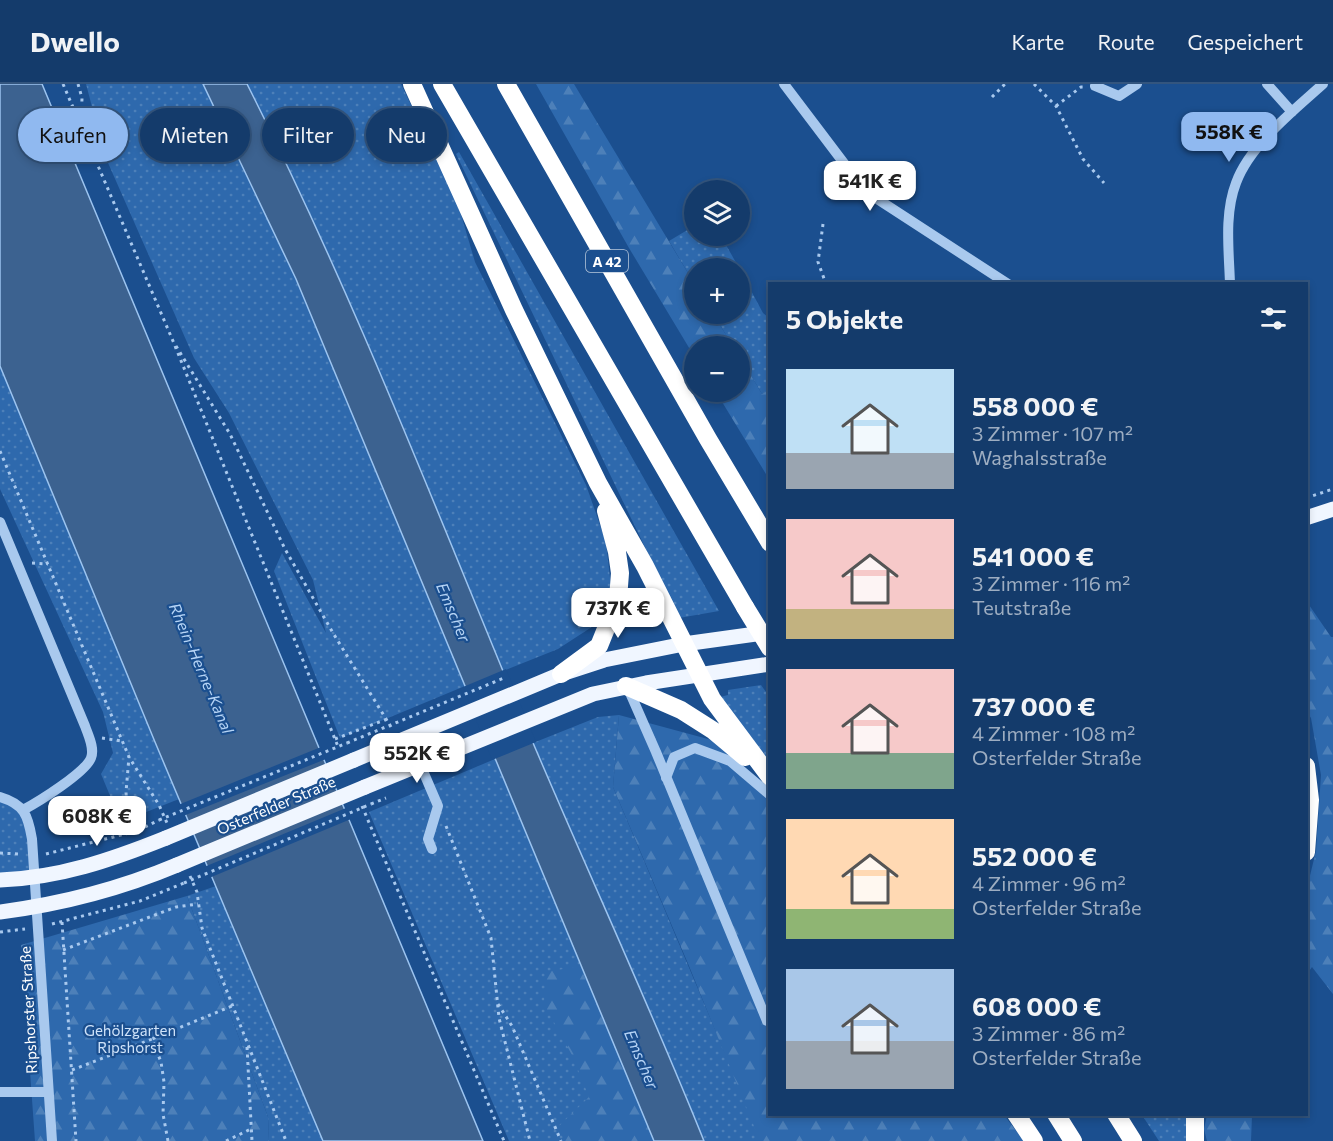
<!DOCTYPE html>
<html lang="de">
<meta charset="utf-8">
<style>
:root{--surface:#143b6b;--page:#214673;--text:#f1f3f6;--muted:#9dadc1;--line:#33557e;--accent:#90b9f0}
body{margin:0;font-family:Commissioner,sans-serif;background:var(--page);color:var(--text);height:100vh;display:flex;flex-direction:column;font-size:22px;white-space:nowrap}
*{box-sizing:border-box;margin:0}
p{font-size:20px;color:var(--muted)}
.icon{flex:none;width:33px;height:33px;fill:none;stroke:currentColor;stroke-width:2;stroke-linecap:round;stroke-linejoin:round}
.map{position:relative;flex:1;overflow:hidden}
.details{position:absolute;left:768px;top:198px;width:540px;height:834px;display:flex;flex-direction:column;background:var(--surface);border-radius:0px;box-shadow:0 3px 9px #0003,0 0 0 2px var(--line)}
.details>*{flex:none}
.guide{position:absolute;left:18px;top:24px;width:570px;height:54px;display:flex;gap:12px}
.fabs{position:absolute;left:684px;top:96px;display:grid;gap:12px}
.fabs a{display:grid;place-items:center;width:66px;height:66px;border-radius:50%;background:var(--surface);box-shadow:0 3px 9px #0003,0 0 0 2px var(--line);font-size:30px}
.price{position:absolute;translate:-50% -51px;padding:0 14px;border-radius:12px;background:#fff;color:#222;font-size:20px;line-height:39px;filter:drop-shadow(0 2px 3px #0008)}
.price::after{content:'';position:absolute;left:50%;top:36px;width:18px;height:14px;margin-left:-9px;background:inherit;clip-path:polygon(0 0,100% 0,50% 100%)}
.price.on{background:var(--accent);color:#111}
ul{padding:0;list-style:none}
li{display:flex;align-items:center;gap:18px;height:150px;padding:0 18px}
li span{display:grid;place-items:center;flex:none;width:168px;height:120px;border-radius:0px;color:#555}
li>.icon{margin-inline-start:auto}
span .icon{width:72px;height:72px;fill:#fffc;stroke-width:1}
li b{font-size:26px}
h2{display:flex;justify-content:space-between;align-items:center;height:72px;padding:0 18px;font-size:26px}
.tag{padding:0 21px;border-radius:27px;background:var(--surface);box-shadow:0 3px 9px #0003,0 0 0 2px var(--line);font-size:21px;line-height:54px}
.tag.on{background:var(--accent);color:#111}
header{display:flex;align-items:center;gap:36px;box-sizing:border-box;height:84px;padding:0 30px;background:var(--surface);border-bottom:2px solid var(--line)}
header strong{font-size:28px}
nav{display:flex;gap:33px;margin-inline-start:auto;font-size:21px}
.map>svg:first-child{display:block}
.grass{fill:url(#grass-dots)}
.forest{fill:url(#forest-firs)}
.water{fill:#3c6290;stroke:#9cc4f0;stroke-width:1.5}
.pier{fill:#1b4f8f}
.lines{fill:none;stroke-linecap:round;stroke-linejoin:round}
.path{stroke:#a9c9ee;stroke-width:3;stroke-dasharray:3 4.5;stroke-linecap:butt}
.minor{stroke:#a9c9ee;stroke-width:10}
.major{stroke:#f0f6ff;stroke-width:15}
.highway{stroke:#fff;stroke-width:18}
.path-bridge{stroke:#a9c9ee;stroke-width:3;stroke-dasharray:3 4.5;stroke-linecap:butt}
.major-bridge{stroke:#f0f6ff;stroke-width:15}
.highway-bridge{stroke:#fff;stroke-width:18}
.labels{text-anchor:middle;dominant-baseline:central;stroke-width:4.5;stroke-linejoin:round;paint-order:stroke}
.shield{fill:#1b4f8f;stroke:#bbcadd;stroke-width:1.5}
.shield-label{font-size:14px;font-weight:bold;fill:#fff}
.street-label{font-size:15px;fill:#fff;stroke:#1b4f8f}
.park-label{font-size:15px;fill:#cfe3fa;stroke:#1b4f8f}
.water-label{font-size:16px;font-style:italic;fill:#b5d3f5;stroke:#1b4f8f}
</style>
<header>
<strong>Dwello</strong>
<nav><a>Karte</a><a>Route</a><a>Gespeichert</a></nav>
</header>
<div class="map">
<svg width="1333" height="1057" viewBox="0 0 1333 1057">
<defs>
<pattern id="grass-dots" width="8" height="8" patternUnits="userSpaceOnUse" patternTransform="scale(1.5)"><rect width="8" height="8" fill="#2e69ad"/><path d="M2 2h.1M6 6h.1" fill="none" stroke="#4d80b9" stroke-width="1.8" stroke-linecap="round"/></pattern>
<pattern id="forest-firs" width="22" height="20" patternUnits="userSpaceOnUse" patternTransform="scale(1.5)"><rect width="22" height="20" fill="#2e69ad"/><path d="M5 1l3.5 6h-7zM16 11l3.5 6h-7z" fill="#4d80b9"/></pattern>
</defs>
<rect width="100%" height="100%" fill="#1b4f8f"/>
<path class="grass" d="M86,0H203L296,195L465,602L340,654L274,487L282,469L326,549L313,496L229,329L194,274L105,72Z
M247,0H401L457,117L475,178L586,401L606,458L611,503L601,537L558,565L503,587C421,390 343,190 247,0Z
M459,68L719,527L679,534L456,70Z
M694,142V152H721L739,184H694V199L669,157Z
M740,186L763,229L769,234V306L762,310L740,273V262H733L713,230H740Z
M0,282L179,715L121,738L101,690L113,669L103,628L0,405Z
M761,601L769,612V682L720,613L728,611V606Z
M619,631L613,703L762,1057H704L533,659L598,633Z
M495,675L654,1057H509L369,728Z
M0,714L24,727L34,792L0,795Z
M216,802L323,1057H269L268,1033L187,812Z
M1142,1031H1188V1057H1159Z"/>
<path class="forest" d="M536,0H574L694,199V230H713L733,262H694V272L629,164Z
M740,273L762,310L769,306V395L716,308H740Z
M1307,518L1331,553H1333V910L1312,883L1307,890V804L1316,767L1321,691L1311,634L1307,628Z
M619,631L719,658L741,681L769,716L770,1030L1004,1031L1024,1057H760L689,882L613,703Z
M187,812L268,1033L269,1057H35L21,861Z
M580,882L654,1057H565L558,1043L589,1013L572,971L544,920L546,888Z
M1207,1031H1252L1251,1057H1207L1204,1045Z"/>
<path class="water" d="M0,0H42L483,1057H323L155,658L0,282Z
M203,0H247C349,201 431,413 517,621C578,767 645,910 704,1057H654L296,195Z"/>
<path class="pier" d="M506,585L536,658L492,676L463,603Z
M321,663L326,675L183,732L178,721Z
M346,724L351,735L209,794L204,783Z"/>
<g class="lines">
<path class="path" d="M63,0L173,257L339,665
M78,0L82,14L81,43
M1034,0L1056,22L1083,75L1104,99
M992,13L1005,0
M1056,22L1081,3H1084
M823,140L818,178L826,200
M176,262L230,350L285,465L333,549L391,643
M0,367L129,673L159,721L167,739
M1306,414L1333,405
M32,479L48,480
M102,654L121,657
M335,655L387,635
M347,659L504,594
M371,720L386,714
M362,722L504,1057
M446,742L491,854L499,934L530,1057
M145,743L159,736
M128,749L126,708L129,673
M0,769L19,770
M46,770L133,748
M190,792L197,808L202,844L286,1057
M62,838L76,1057
M52,840L140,817L184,799
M0,848L25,845
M63,866L176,823L198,820
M498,920L512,942L561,1057
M247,963L252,1057
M72,986L152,955
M168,1057L163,1030L164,998L161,978L152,955L232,922
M226,1057L251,1045"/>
<path class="minor" d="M784,0L865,107L1008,200
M1267,0L1292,28
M1095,2L1119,12L1137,0
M1230,200C1229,167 1224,130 1236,99C1250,61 1293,27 1323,0
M0,438L85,642C88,651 95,664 91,674C85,689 38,718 23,726
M627,602L656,668L767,937
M420,680L438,722L428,755L432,765
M666,694L674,673L695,664L730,677L770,711
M0,713C24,720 28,731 32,755L52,1057
M0,1008H48"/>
<path class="major" d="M1306,434L1333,425
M354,676L561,590L604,576L684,560L770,548
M365,703L593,610L646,599L770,580
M0,796C59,794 111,776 166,754
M0,828C62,820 120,805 177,781"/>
<path class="highway" d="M412,0L514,226L598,399L645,482L712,615L770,693
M442,0L745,523
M506,0L708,355L770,459
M561,590L599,562L618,515L620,489L617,468L606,427
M626,602L681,626L714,647L745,673
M1306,682L1310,716L1306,768
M1016,1030L1034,1057
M1056,1030L1073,1057
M1116,1030L1133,1057
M1195,1057V1030"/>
<path class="path-bridge" d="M159,736L347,659
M184,799L371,720"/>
<path class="major-bridge" d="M166,754L354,676
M177,781L365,703"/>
<path class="highway-bridge" d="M745,523L770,564"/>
</g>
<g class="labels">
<rect class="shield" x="586" y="166" width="42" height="22" rx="4.5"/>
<g class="shield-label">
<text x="607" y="177">A 42</text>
</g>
<g class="street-label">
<text transform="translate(276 721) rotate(-23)">Osterfelder Straße</text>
<text transform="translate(28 926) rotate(-93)">Ripshorster Straße</text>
</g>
<g class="park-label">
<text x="130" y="946">Gehölzgarten<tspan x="130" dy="17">Ripshorst</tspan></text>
</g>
<g class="water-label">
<text transform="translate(454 528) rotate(67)">Emscher</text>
<text transform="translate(202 584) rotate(67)">Rhein-Herne-Kanal</text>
<text transform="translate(642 975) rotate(67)">Emscher</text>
</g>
</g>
</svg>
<div class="fabs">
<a><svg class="icon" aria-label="layers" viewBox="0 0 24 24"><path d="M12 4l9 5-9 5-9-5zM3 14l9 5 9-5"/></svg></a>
<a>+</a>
<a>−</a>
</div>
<b class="price on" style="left:1229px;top:79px">558K €</b>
<b class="price" style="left:870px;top:128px">541K €</b>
<b class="price" style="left:618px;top:555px">737K €</b>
<b class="price" style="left:417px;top:700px">552K €</b>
<b class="price" style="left:97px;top:763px">608K €</b>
<div class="guide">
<a class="tag on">Kaufen</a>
<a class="tag">Mieten</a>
<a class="tag">Filter</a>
<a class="tag">Neu</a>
</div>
<section class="details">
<h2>5 Objekte<svg class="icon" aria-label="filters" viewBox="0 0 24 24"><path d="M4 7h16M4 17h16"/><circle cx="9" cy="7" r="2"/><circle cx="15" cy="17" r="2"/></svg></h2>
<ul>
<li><span style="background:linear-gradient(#bfe0f5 70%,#9aa5b1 0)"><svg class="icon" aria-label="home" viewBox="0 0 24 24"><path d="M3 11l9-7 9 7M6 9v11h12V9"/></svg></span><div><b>558 000 €</b><p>3 Zimmer · 107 m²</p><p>Waghalsstraße</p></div></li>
<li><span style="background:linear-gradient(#f6c9c9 75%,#c2b280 0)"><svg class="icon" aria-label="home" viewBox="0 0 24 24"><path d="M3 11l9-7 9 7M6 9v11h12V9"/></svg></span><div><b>541 000 €</b><p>3 Zimmer · 116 m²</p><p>Teutstraße</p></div></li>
<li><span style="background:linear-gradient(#f6c9c9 70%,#7fa58c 0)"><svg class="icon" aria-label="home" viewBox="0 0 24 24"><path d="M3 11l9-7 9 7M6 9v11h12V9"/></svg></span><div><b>737 000 €</b><p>4 Zimmer · 108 m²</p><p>Osterfelder Straße</p></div></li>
<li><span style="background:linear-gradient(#ffd9b3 75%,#8fb573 0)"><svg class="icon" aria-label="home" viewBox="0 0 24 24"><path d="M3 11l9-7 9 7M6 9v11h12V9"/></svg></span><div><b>552 000 €</b><p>4 Zimmer · 96 m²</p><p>Osterfelder Straße</p></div></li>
<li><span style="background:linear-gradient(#a9c7e8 60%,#9aa5b1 0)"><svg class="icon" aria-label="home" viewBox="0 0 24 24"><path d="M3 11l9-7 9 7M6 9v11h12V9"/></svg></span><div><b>608 000 €</b><p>3 Zimmer · 86 m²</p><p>Osterfelder Straße</p></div></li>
</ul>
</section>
</div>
